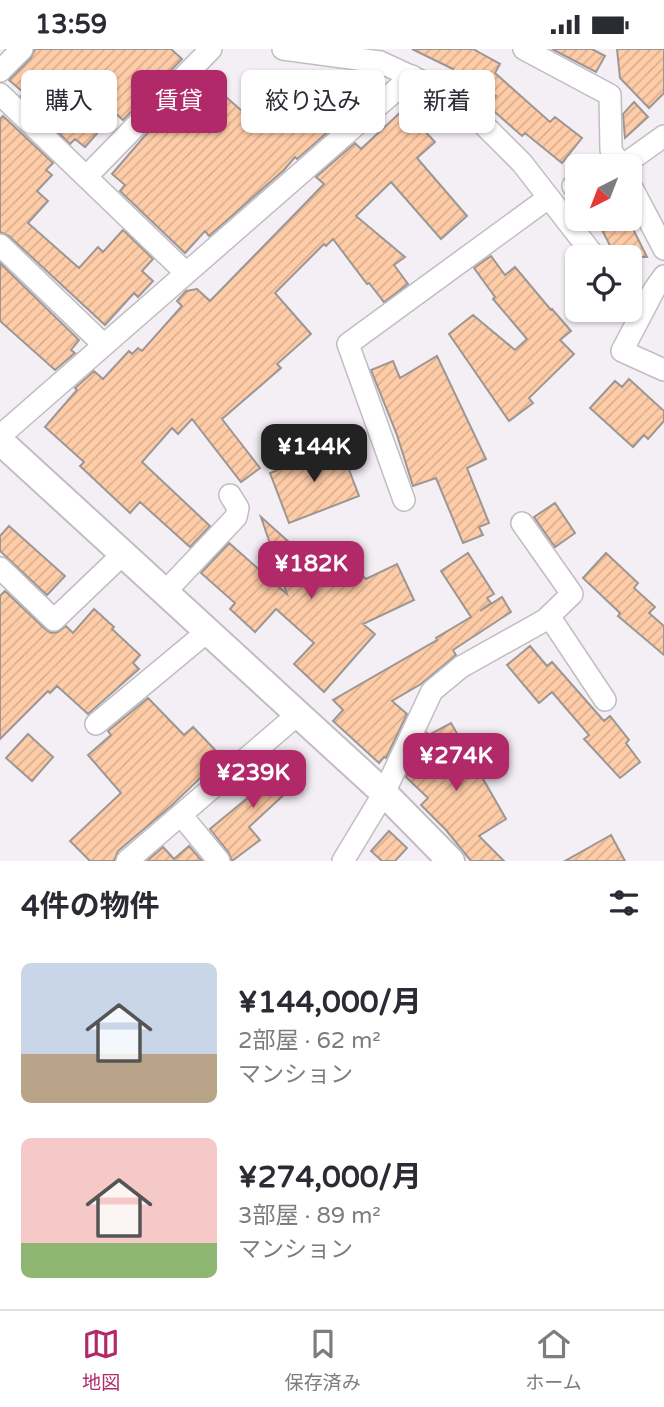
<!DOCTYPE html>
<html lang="ja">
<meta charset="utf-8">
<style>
:root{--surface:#fff;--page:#f7f7f7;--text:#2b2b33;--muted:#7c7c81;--line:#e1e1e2;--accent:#b22969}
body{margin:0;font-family:"Varela Round","Noto Sans JP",sans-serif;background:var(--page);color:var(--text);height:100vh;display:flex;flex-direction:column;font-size:26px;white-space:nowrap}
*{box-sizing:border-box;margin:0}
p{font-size:23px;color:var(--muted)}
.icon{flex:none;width:38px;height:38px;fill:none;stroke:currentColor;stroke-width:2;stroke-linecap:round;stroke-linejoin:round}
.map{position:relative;height:812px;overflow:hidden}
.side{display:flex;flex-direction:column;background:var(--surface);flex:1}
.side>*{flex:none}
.banner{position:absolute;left:21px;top:21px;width:623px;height:63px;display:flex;gap:14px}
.needle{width:46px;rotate:222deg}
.tools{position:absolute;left:565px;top:105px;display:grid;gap:14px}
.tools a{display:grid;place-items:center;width:77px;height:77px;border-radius:10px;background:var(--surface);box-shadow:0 2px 5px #0004;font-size:35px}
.price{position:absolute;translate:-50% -60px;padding:0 16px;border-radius:14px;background:var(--accent);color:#fff;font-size:23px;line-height:46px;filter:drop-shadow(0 2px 4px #0008)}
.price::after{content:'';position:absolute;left:50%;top:42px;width:21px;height:16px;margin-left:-10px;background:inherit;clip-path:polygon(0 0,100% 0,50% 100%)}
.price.selected{background:#222;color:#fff}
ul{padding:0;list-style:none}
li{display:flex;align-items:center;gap:21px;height:175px;padding:0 21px}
li span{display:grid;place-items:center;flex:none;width:196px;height:140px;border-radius:10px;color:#555}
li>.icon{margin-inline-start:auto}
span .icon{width:84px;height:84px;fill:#fffc;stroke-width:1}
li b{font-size:30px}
h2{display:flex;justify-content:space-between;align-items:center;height:84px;padding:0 21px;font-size:30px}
.chip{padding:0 24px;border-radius:10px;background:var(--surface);box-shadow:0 2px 5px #0004;font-size:24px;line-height:63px}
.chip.selected{background:var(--accent);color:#fff}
.status{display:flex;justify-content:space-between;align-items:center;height:49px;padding:0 35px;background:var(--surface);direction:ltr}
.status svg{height:19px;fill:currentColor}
.dock{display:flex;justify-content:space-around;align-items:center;height:98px;border-top:2px solid var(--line);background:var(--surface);font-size:19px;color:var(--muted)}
.dock a{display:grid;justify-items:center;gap:4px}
.dock .selected{color:var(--accent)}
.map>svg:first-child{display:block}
.building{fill:url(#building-hatch);stroke:#9d9794;stroke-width:2}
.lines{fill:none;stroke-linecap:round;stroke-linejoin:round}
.minor-casing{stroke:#c1bdc2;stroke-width:24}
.tertiary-casing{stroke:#c1bdc2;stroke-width:30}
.minor{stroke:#fff;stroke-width:21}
.tertiary{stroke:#fff;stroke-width:26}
</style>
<div class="status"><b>13:59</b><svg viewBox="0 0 49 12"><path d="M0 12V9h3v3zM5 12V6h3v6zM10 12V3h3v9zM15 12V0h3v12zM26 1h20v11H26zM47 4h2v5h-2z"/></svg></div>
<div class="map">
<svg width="664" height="812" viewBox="0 0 664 812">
<defs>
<pattern id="building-hatch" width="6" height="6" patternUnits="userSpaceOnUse" patternTransform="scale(1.75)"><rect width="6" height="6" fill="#ffcca8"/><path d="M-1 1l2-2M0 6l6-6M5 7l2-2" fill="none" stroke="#d9ae8f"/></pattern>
</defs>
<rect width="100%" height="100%" fill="#f4eff5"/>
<path class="building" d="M35,0H171L182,10L123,71L115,64L85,98L75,90L70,95L21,47L24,44L9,31L31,9Z
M412,0H473L500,15L495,24L550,73L555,68L582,89L562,114L525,84L522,87L488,57L496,47L451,23L453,20Z
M552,0H592L605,7L596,23Z
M617,0H664V44L649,59L620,29Z
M200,30L222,50L225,47L259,77L295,37L304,45L307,42L338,70L335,74L337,75L297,110L295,108L284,121L209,187L205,182L185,204L120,142L125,136L112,125L143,89Z
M634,53L648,68L625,89L623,65Z
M404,60L435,93L417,109L467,167L441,190L391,133L356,167L405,208L394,216L408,235L384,253L369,234L367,235L333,190L326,197L324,195L275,244L311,285L277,315L281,319L222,370L260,419L241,433L192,370L178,385L172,379L142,413L210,477L190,498L140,453L130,464L80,417L84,413L45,378L77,341L75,339L94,322L103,330L129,302L132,305L138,299L142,302L182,257L177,252L186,242L197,240L210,252L324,135L316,128L355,94L361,100Z
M3,67L53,114L46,121L52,126L37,142L48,152L28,174L79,219L98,198L103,203L123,181L153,210L142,222L153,232L138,248L134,244L105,276L9,187L0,183V70Z
M625,170H628L647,208H616L602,181Z
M491,207L505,226L515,218L551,261L552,260L571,282L560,291L574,305L529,349L533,354L509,372L449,285L473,266L515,301L527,290L493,250L495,248L474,219Z
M0,214L79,291L71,301L75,304L55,321L0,272Z
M437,307L486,410L467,419L489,474L479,478L483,486L463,494L436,429L413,437L397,386L371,321L393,312L400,329Z
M629,330L664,362V372L648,390L644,386L633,398L590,359L615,332L622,338Z
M340,397L359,447L289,474L270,424Z
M555,454L575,484L555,498L534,468Z
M261,468L318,519L334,501L366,530L397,515L414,551L363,575L375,585L324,643L294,615L314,594L276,560L255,583L230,560L235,554L201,524L229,494L287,545Z
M9,477L65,527L47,546L0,502V487Z
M468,504L494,545L487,549L491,554L480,562L502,548L511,563L453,601L456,606L421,635L392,652L407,665L386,709L384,708L379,714L333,672L343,661L333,651L437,591L436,589L471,568L441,522Z
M606,504L638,534L634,539L655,558L649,564L664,577V606L618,567L620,564L583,529Z
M5,542L45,580L51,584L58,583L66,577L73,584L94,560L114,578L112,580L140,606L133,614L139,620L88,665L57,637L50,644L48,642L0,690V547Z
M530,597L547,617L552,613L604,672L610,667L629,691L626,694L640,713L620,729L584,690L589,686L552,643L539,654L507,616Z
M148,649L184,686L193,678L222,708L171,757L118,802L114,812H90L70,792L121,744L88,706L111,686L108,682Z
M451,674L506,770L479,787L504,812H471L446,781L421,756L428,749L406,728L427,684L429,686Z
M28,685L53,708L32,732L6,709Z
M280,711L299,732L249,778L260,791L232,812L229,804L210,780L256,742L251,737Z
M389,782L407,799L395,812H382L371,802Z
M611,786L625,812H565Z
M189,797L202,812H147L163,798L174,810Z"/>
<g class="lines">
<defs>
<path id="minor" d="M283,0L380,13L432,37L483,75L522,114L595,208
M524,0L610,46L611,101L621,117
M0,22L22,0
M0,45L186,224
M622,117L664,87
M86,128L211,0
M630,135L664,200
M573,137L578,135
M0,196L104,296
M664,227L654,241L622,302L664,321
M0,387L412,27
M404,451L348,295L548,149
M0,519L54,571L123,505
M165,543L236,468L238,459L230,446
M549,567L605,651
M96,675L208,582
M181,766L219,812
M127,812L297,666
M343,812L384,744L432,642L461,618L545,571L572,545L522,474"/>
<path id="tertiary" d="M0,392L384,744L451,812"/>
</defs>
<use href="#minor" class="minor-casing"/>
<use href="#tertiary" class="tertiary-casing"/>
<use href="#minor" class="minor"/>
<use href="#tertiary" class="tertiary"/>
</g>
</svg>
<div class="tools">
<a><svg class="needle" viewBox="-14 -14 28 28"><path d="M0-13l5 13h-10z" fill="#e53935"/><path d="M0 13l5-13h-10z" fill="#7c7c81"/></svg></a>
<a><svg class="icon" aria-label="locate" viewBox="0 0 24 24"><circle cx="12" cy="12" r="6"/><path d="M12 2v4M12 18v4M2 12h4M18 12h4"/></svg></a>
</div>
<b class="price selected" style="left:314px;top:435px">¥144K</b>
<b class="price" style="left:311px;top:552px">¥182K</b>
<b class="price" style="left:456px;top:744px">¥274K</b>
<b class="price" style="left:253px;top:761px">¥239K</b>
<div class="banner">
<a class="chip">購入</a>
<a class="chip selected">賃貸</a>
<a class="chip">絞り込み</a>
<a class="chip">新着</a>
</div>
</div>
<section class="side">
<h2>4件の物件<svg class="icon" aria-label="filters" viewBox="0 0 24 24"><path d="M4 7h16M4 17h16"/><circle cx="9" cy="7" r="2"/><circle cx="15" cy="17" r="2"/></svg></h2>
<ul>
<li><span style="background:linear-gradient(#c9d6e8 65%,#b9a48a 0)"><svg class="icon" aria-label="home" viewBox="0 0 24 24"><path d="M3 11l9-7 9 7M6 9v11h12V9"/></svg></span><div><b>¥144,000/月</b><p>2部屋 · 62 m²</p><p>マンション</p></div></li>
<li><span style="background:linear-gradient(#f6c9c9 75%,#8fb573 0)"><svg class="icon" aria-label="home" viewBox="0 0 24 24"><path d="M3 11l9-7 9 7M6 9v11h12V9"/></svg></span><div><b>¥274,000/月</b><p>3部屋 · 89 m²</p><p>マンション</p></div></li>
</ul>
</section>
<nav class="dock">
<a class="selected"><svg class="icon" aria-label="map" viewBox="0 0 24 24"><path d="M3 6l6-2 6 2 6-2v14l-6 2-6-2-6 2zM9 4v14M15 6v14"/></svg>地図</a>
<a><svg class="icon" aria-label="saved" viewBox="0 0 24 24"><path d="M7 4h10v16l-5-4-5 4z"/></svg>保存済み</a>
<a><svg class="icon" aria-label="home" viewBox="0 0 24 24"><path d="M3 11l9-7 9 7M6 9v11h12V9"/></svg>ホーム</a>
</nav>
